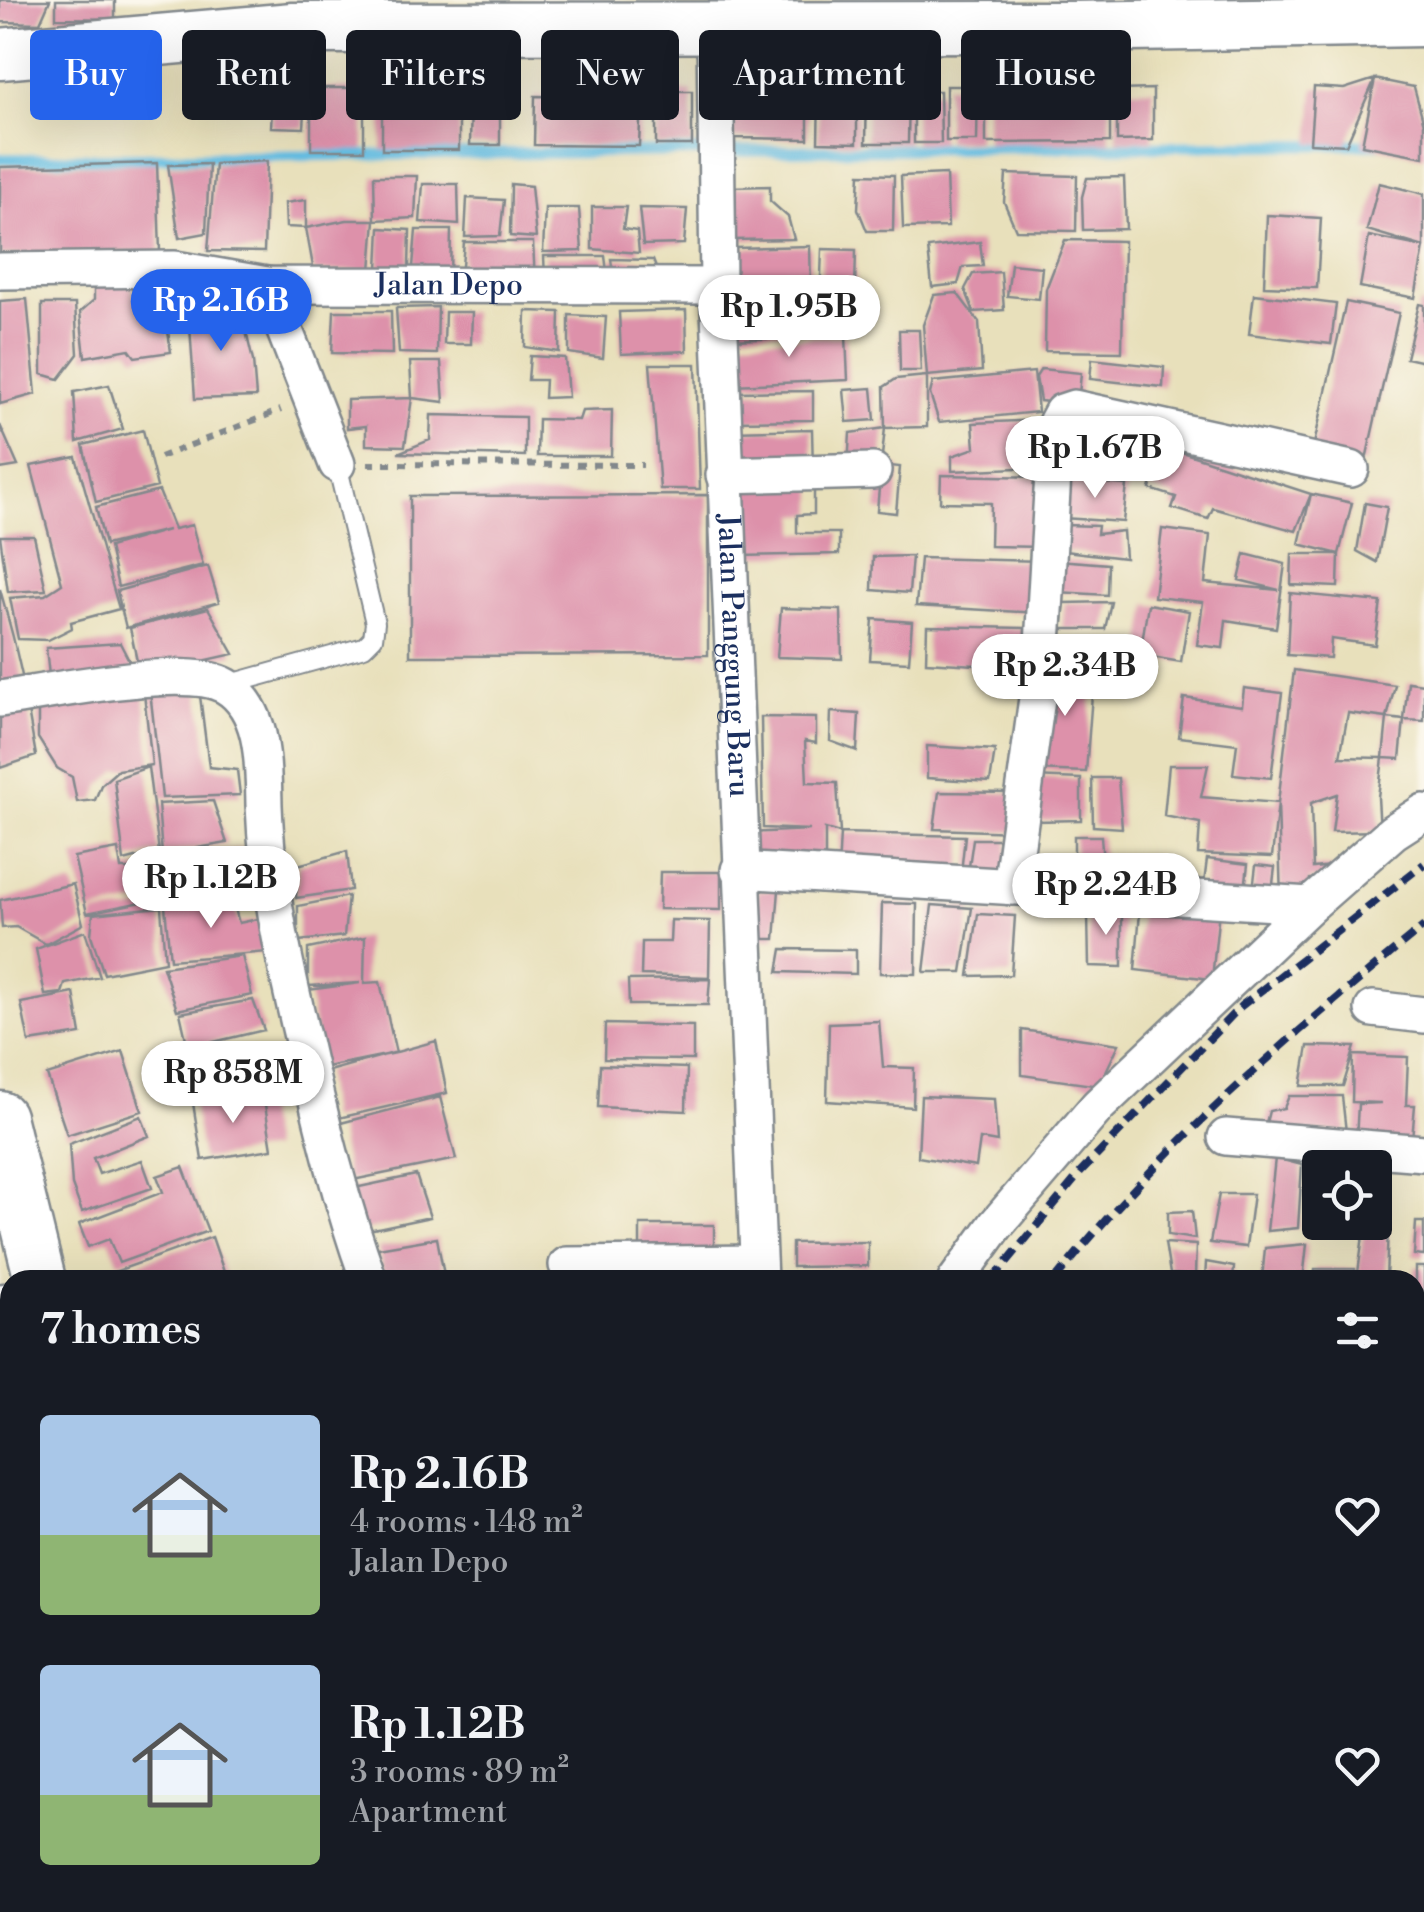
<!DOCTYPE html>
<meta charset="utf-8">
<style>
:root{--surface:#171b24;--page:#242831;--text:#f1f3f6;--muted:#9ea1a6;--accent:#2563eb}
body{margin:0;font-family:"Libre Bodoni",serif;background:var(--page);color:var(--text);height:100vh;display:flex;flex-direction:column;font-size:38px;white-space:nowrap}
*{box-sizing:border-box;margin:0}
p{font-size:32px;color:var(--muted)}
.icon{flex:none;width:55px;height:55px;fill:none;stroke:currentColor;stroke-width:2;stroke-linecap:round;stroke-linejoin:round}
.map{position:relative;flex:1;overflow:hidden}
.side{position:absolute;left:0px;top:1270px;width:1425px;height:642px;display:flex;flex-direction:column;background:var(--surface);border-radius:30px 30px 0 0;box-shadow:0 10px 40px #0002}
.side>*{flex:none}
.hud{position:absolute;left:30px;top:30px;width:1365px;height:90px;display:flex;gap:20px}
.fabs{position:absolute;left:1302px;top:1150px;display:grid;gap:20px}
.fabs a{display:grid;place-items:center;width:90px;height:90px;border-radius:10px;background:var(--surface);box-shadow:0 10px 40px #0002;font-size:50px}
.price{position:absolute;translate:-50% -85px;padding:0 22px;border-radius:35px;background:#fff;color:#222;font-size:32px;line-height:65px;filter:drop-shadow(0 2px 5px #0008)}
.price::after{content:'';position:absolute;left:50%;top:60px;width:30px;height:22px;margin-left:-15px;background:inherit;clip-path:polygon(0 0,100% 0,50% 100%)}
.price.current{background:var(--accent);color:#fff}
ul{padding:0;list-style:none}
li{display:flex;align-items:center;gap:30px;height:250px;padding:0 40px}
li span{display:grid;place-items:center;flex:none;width:280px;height:200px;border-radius:10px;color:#555}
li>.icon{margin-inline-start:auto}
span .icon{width:120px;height:120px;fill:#fffc;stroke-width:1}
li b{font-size:42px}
h2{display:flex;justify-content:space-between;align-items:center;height:120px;padding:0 40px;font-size:42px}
.chip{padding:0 35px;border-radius:10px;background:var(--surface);box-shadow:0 10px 40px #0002;font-size:35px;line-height:90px}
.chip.current{background:var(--accent);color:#fff}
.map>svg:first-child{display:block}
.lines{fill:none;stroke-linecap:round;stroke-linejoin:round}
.stream{stroke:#65bee2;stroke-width:11}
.building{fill:#dd91aa}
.lane-casing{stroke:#82888c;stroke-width:22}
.street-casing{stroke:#82888c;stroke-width:40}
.secondary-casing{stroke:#82888c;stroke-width:55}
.path{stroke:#82888c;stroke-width:6;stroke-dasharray:8 8;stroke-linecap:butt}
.lane{stroke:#fff;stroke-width:18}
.street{stroke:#fff;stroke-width:35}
.secondary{stroke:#fff;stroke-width:50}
.rail{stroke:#1b2f5e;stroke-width:8;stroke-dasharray:15 8;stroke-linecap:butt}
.labels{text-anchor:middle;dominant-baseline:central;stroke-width:8;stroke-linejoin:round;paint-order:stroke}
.street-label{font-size:30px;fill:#1b2f5e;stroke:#fbf7ec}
</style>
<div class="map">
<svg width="1424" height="1912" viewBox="0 0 1424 1912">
<rect width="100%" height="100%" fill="#fbf7ec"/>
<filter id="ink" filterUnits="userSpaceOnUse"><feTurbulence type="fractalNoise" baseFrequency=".01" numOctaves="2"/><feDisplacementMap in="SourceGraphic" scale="20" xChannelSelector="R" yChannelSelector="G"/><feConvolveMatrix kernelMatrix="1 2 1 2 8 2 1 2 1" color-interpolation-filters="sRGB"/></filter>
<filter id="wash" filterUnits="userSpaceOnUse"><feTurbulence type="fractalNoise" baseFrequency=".0048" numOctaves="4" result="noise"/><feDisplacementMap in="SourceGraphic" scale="40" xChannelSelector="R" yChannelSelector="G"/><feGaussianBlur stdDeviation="2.25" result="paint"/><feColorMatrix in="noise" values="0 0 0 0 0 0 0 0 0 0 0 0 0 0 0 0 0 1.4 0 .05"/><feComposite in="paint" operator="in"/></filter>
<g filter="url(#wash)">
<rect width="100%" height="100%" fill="#e8e0bb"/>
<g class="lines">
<path class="stream" d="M0,159L1376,144"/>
</g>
<g id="blocks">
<path class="building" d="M0,0H50L40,23L0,22Z
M56,0H115V19L56,18Z
M1375,79L1346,145L1310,143L1314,87L1344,89Z
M1375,79L1414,87L1424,124V157L1362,145Z
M946,86H978L977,141H946Z
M986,86H1110V142L986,143Z
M311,88H364V150H311Z
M1153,89V140L1117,141V90Z
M656,91H692V145H656Z
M733,91L808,92V139L733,138Z
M867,91H909L908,143H866Z
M914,91H940L941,143H914Z
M819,94H857V143L818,142Z
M273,95L306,96L304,128L271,127Z
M535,96L641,98L639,146L534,145Z
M471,100H500V145H470Z
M382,107H459V150H382Z
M267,161L264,252L208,251L215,164Z
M157,163L160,252L0,255V167Z
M209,164L206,233L179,238L168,165Z
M860,174L894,175L893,231H867L858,209Z
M946,174L948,227L903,228L901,176Z
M1006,174L1077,176L1076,231L1016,230L1004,202Z
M374,176H417L415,218L375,220Z
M1124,177L1126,229L1083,230L1082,197L1087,178Z
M1379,183L1424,194V247L1367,230Z
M423,184H458L459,225L420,222Z
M511,184L531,186L536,238L510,236Z
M770,186V201L788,217L794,239L731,240L730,187Z
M467,198L504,200L500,236L465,237Z
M306,200V228L286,227L285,203Z
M592,207H626L623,229L637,231L639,253L592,249Z
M545,208H579L582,251L543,252Z
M639,208L687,209L684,244L643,245Z
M1267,215L1321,218L1317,288L1264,286Z
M347,220H375L371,270L314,272L306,228Z
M380,228L410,230L409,267L378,268Z
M416,230H451L450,277L412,279Z
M1369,236L1424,247L1415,298L1360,287Z
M1065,240L1124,241L1122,352L1045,351L1046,289Z
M464,242H533L535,281L461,278Z
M980,242L983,266L963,267L958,284L932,287L928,248Z
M810,246L811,289L734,291V248Z
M822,249L856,250L855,288L847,302H820Z
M544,256H605L608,280L545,279Z
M611,259L653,260L661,281L613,274Z
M1011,264L1042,267L1039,299L1007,296Z
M1001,272L1004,310L974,312L965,289L973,274Z
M94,284L132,285L134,296L163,297L171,352L135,357L129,349L85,357L80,312L94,300Z
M957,293L979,322L982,371L927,376L923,325L934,295Z
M1254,294L1336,304L1331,344L1249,334Z
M809,297L811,331L728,333L733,300Z
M27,299L36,394L0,404V301Z
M239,302L253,361L256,397L195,399L189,312Z
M1346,302L1399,313L1365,464L1312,453Z
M42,304H75L78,354L59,379L42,374Z
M1419,304L1424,305V362L1406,358Z
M438,307L437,354L399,353L396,308Z
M686,310L687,351L621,354L619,312Z
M334,311H391L392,354L332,353Z
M526,311L560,312L559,352L525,347Z
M445,312H472L471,344H444Z
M569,315L606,317L603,358L569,353Z
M899,330H919L921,371H900Z
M846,336L848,380L732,385L730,340Z
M530,356L565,358L568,397L544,398L545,380H528Z
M1092,359L1164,367L1163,387L1090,379Z
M410,362H441L444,402L412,398L405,446L366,445V426L347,428V400L412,398Z
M650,364H696L700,489H660Z
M1041,369L1081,373L1078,405L1040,401L1036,377Z
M1034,372L1038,412L939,422L930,394L933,382Z
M927,376V427L885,428L884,387L896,379Z
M109,385L123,429L77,442L74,392Z
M872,388L875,420L847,422L844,390Z
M813,391V420L730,421L733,392Z
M612,410L611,456H537L538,419L579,420L582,411Z
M431,415L525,417V456L398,453L430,440Z
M1071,417L1131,425L1125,479L1065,471Z
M1038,420L1041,467L952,471V456L975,448L973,423Z
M0,425L18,466L0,469Z
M885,428L881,465L900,467L896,513L877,511L881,465L848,467L850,433Z
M812,429L813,471L732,472L731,431Z
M143,430L157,487L96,502L83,445Z
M1163,446L1311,494L1296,531L1213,508L1208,519L1172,508L1176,497L1150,489Z
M76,457L119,609L71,622L72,628L48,640L18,639L10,598L45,595L62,584L31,466Z
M941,475L1043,477L1042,547L990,546L991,503L940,502Z
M814,479V514L797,515V533H839V554L739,556L738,480Z
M1066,480L1127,485L1123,522L1063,518Z
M159,491L174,529L192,525L203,565L118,587L109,547L168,530L105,545L96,507Z
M1311,494L1352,503L1339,554L1299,544Z
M708,495V655L410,656V496Z
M1365,503L1387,507L1377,562L1357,551Z
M1064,525L1098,526L1097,534L1123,531L1125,558L1064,551Z
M1162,529L1210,535L1205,583L1279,590L1239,580L1245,554L1285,564L1276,628L1226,620L1223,648L1197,645L1203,602L1154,597Z
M0,536H34L46,590L8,592Z
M1292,554H1339L1338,587L1291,585Z
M912,556L909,593L872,590L873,557Z
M920,558L1042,561L1040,613L916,606Z
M1057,560L1108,564L1107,595L1058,592Z
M208,566L219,602L126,628L117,591Z
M0,589L13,637L26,693L0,696Z
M1290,593L1381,602L1375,645L1331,639L1330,658L1287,655Z
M1111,602L1105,629H1062L1065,603Z
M1148,604L1189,611L1181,662L1140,655Z
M208,608L234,654L140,675L130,628Z
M781,608L841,610L842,659L777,657Z
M873,619L912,622L909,662L870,660Z
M927,626L1025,628V668L926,662Z
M120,643L137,676L50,685L46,648Z
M1045,665L1094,669L1086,772L1036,770Z
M1294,670L1395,685L1387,718L1348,713L1340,757L1383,758L1387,718L1404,720L1408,682L1424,684V721L1404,720L1400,759L1383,758L1378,797L1380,831L1332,832L1337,794L1311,803L1313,868L1331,866V879H1310V900L1281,901L1278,803L1272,857L1198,854L1200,823L1164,816L1169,765H1208L1201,797L1278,803Z
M143,685L152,765L118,770L101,785L95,800L77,802L72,777L57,768L38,738V699Z
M199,688L209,767L237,770L240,795L162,798L150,691Z
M1244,688L1282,693L1271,778L1233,774L1237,744L1179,737L1184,698L1242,706Z
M26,699L36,756L0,768V703Z
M831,712L859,714L857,751L830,741Z
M761,717L816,718V743L805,741L807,782L837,783L840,833L825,829V867L746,861L748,833L810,830L763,828Z
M927,746L995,750L990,782L927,778Z
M148,767L159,852L124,861L114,779Z
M1033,777L1081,779V820L1035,821Z
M1092,778H1118L1122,828L1093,826Z
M939,792L1014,793V832L934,829Z
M213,801L227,843L162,854L158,804Z
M840,833L965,836L960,882L838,872Z
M1074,836H1101L1104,878L1074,877Z
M973,839H1008L1006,875L967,880Z
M257,847L259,891L201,897L199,854Z
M118,849L121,869H145L147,901L87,913L74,857Z
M347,851L351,890L296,898L298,865Z
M185,859L186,898L153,902L146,862Z
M1207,859L1248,864L1244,898L1203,892Z
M1256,865L1275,867L1271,901L1252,898Z
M660,872H721V910L659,909Z
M73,884L83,924L46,944L16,927L2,928L0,900Z
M758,890H779L775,939H756Z
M348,896L344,936L298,941V906Z
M232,898L239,923L258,919L269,952L170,960L165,906Z
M1141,901L1219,910L1212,979L1135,970Z
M882,903L917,904L916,974L880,973Z
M932,905L972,908L962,972H924Z
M161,907L165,962L104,974L91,935L93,914Z
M1122,907V967L1089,966L1088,914Z
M978,914L1015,916L1011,975L969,976Z
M671,920L710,921L709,977L641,975L642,942H670Z
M85,931L100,977L65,984L62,993L45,995L36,949Z
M365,937L364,983L380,982L396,1053L321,1068L308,990L360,983L308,986V949Z
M782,949L856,950V974L778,972Z
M242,956L252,995L177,1010L163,967Z
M710,979L708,1005H629L628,980Z
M74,993L81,1034L29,1042L21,1003Z
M253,1000L264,1030L188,1048L180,1013Z
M879,1021L883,1067L914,1068L913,1107L827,1101L829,1023Z
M605,1024L693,1026V1060L604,1059Z
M1022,1030L1119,1044L1099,1086L1022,1075Z
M436,1041L447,1093L330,1120L325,1072Z
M1308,1046L1355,1047L1343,1086H1301Z
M123,1051L142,1111L67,1135L47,1075Z
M1353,1055L1408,1057L1406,1105H1415L1411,1150L1356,1140L1358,1104L1381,1103L1352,1102Z
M600,1065L687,1068L686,1111L598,1107Z
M263,1092L272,1149L202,1160L193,1103Z
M921,1096L994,1099L997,1142L980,1139L976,1167L918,1157Z
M1289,1096H1342L1346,1132L1264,1131L1269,1111L1284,1108Z
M440,1097L456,1159L348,1181L337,1124Z
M141,1116L149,1136L93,1158L99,1174L142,1160L152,1188L82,1212L72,1185L69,1144Z
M1275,1158L1302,1165L1298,1228L1267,1231Z
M183,1167L208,1231L119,1263L109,1239L88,1247L79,1224L163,1192L157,1176Z
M416,1175L430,1217L359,1232L350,1189Z
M1219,1194H1253L1246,1247L1210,1243Z
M1192,1211L1195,1239L1168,1235V1212Z
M1416,1222H1424V1256L1414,1255Z
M640,1225H714V1260H640Z
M1388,1227L1386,1280H1357L1364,1228Z
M212,1237L225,1275L210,1280H117L114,1272Z
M437,1238L445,1280H384L378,1248Z
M868,1242V1266L792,1267V1243Z
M1165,1243L1196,1245L1195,1276L1170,1274Z
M1307,1244L1303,1280H1262L1265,1248Z
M1206,1262L1234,1267L1233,1280H1205Z
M1415,1267H1424V1318L1415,1317Z
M1315,1269H1355L1356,1280H1313Z
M0,1334H10L6,1367H0Z
M1415,1357L1424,1358L1420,1410H1415Z
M0,1376L10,1377V1425L0,1426Z
M1415,1414H1424V1459L1415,1458Z
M1415,1464L1424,1465V1554H1416L1420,1501L1415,1500Z
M1415,1564L1424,1565V1630L1415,1629Z
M10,1626V1662L0,1663V1627Z
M0,1704L10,1705V1784L0,1783Z
M1415,1709L1424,1711L1416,1753H1415Z
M10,1820V1902H65V1912H0V1824Z
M1415,1873L1424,1874V1912H1254L1255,1902H1415Z
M90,1902H125V1912H91Z
M578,1902H626L625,1912H578Z
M764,1902H818V1912H764Z
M887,1902H930V1912H887Z
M980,1902H1014L1013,1912H980Z
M1153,1902H1222V1912H1153Z"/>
</g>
</g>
<g filter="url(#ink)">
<use href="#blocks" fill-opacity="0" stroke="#82888c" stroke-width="2.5"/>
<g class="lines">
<defs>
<path id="lane" d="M227,685L364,647L373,638L375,623L337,464"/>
<g id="street">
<path id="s1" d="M715,28L718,286L759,1280"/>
<path id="s2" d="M0,271L175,269L267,285L718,286"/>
<path d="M267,285L337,464"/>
<path d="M724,475L873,471"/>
<path d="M0,699C48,692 187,663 226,686C265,709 263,767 264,805C267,887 285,965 304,1045C322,1125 341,1203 369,1280"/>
<path d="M739,870L1310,905"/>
<path d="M1011,887L1042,662L1056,423L1062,412L1074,408L1351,469"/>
<path d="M1373,1009L1424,1015"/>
<path d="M1226,1137L1424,1153"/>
<path d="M567,1265L758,1263"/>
<path d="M956,1280L996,1225L1098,1106L1310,905L1393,832L1424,812"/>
<path d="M0,1302L10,1301"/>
<path d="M1415,1337H1424"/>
<path d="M0,1488L10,1487"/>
<path d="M0,1698H10"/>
<path d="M1415,1809L1424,1810"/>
<path d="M833,1902L834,1912"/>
<path d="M1120,1909L1140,1912"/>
</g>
<path id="secondary" d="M0,54L293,28L1071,27L1424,21
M0,1117L40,1280
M155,1902L157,1912"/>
</defs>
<use href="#lane" class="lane-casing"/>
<use href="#street" class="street-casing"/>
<use href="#secondary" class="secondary-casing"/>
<path class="path" d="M160,457L281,410
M368,464L643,465"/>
<use href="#lane" class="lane"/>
<use href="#street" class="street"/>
<use href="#secondary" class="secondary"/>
<path class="rail" d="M992,1280L1081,1172L1241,1006L1424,864
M1055,1280C1164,1144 1290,1036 1424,926
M647,1912L650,1902
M689,1912L693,1902"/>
</g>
</g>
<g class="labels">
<g class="street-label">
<text stroke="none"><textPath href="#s2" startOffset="450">Jalan Depo</textPath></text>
<text stroke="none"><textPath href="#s1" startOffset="628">Jalan Panggung Baru</textPath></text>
</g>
</g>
</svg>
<div class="fabs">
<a><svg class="icon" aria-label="locate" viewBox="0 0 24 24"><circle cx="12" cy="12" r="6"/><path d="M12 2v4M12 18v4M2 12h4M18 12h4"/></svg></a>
</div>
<b class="price current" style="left:221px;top:354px">Rp 2.16B</b>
<b class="price" style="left:789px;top:360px">Rp 1.95B</b>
<b class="price" style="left:1095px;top:501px">Rp 1.67B</b>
<b class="price" style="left:1065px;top:719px">Rp 2.34B</b>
<b class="price" style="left:211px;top:931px">Rp 1.12B</b>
<b class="price" style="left:1106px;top:938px">Rp 2.24B</b>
<b class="price" style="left:233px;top:1126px">Rp 858M</b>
<div class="hud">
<a class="chip current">Buy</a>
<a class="chip">Rent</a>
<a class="chip">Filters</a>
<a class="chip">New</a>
<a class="chip">Apartment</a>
<a class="chip">House</a>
</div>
<section class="side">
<h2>7 homes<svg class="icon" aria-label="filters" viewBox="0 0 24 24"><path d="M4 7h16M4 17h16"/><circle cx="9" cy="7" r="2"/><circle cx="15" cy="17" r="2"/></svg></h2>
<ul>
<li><span style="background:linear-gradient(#a9c7e8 60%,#8fb573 0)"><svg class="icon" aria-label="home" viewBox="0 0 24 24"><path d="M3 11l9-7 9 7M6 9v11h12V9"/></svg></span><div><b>Rp 2.16B</b><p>4 rooms · 148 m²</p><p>Jalan Depo</p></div><svg class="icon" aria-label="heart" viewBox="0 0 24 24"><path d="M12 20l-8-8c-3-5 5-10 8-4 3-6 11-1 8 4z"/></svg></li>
<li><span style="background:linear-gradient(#a9c7e8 65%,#8fb573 0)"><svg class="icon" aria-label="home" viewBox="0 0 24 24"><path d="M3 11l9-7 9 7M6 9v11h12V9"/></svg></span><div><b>Rp 1.12B</b><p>3 rooms · 89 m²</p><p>Apartment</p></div><svg class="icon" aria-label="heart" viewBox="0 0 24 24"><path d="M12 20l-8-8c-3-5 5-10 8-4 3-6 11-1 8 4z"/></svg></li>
</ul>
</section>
</div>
